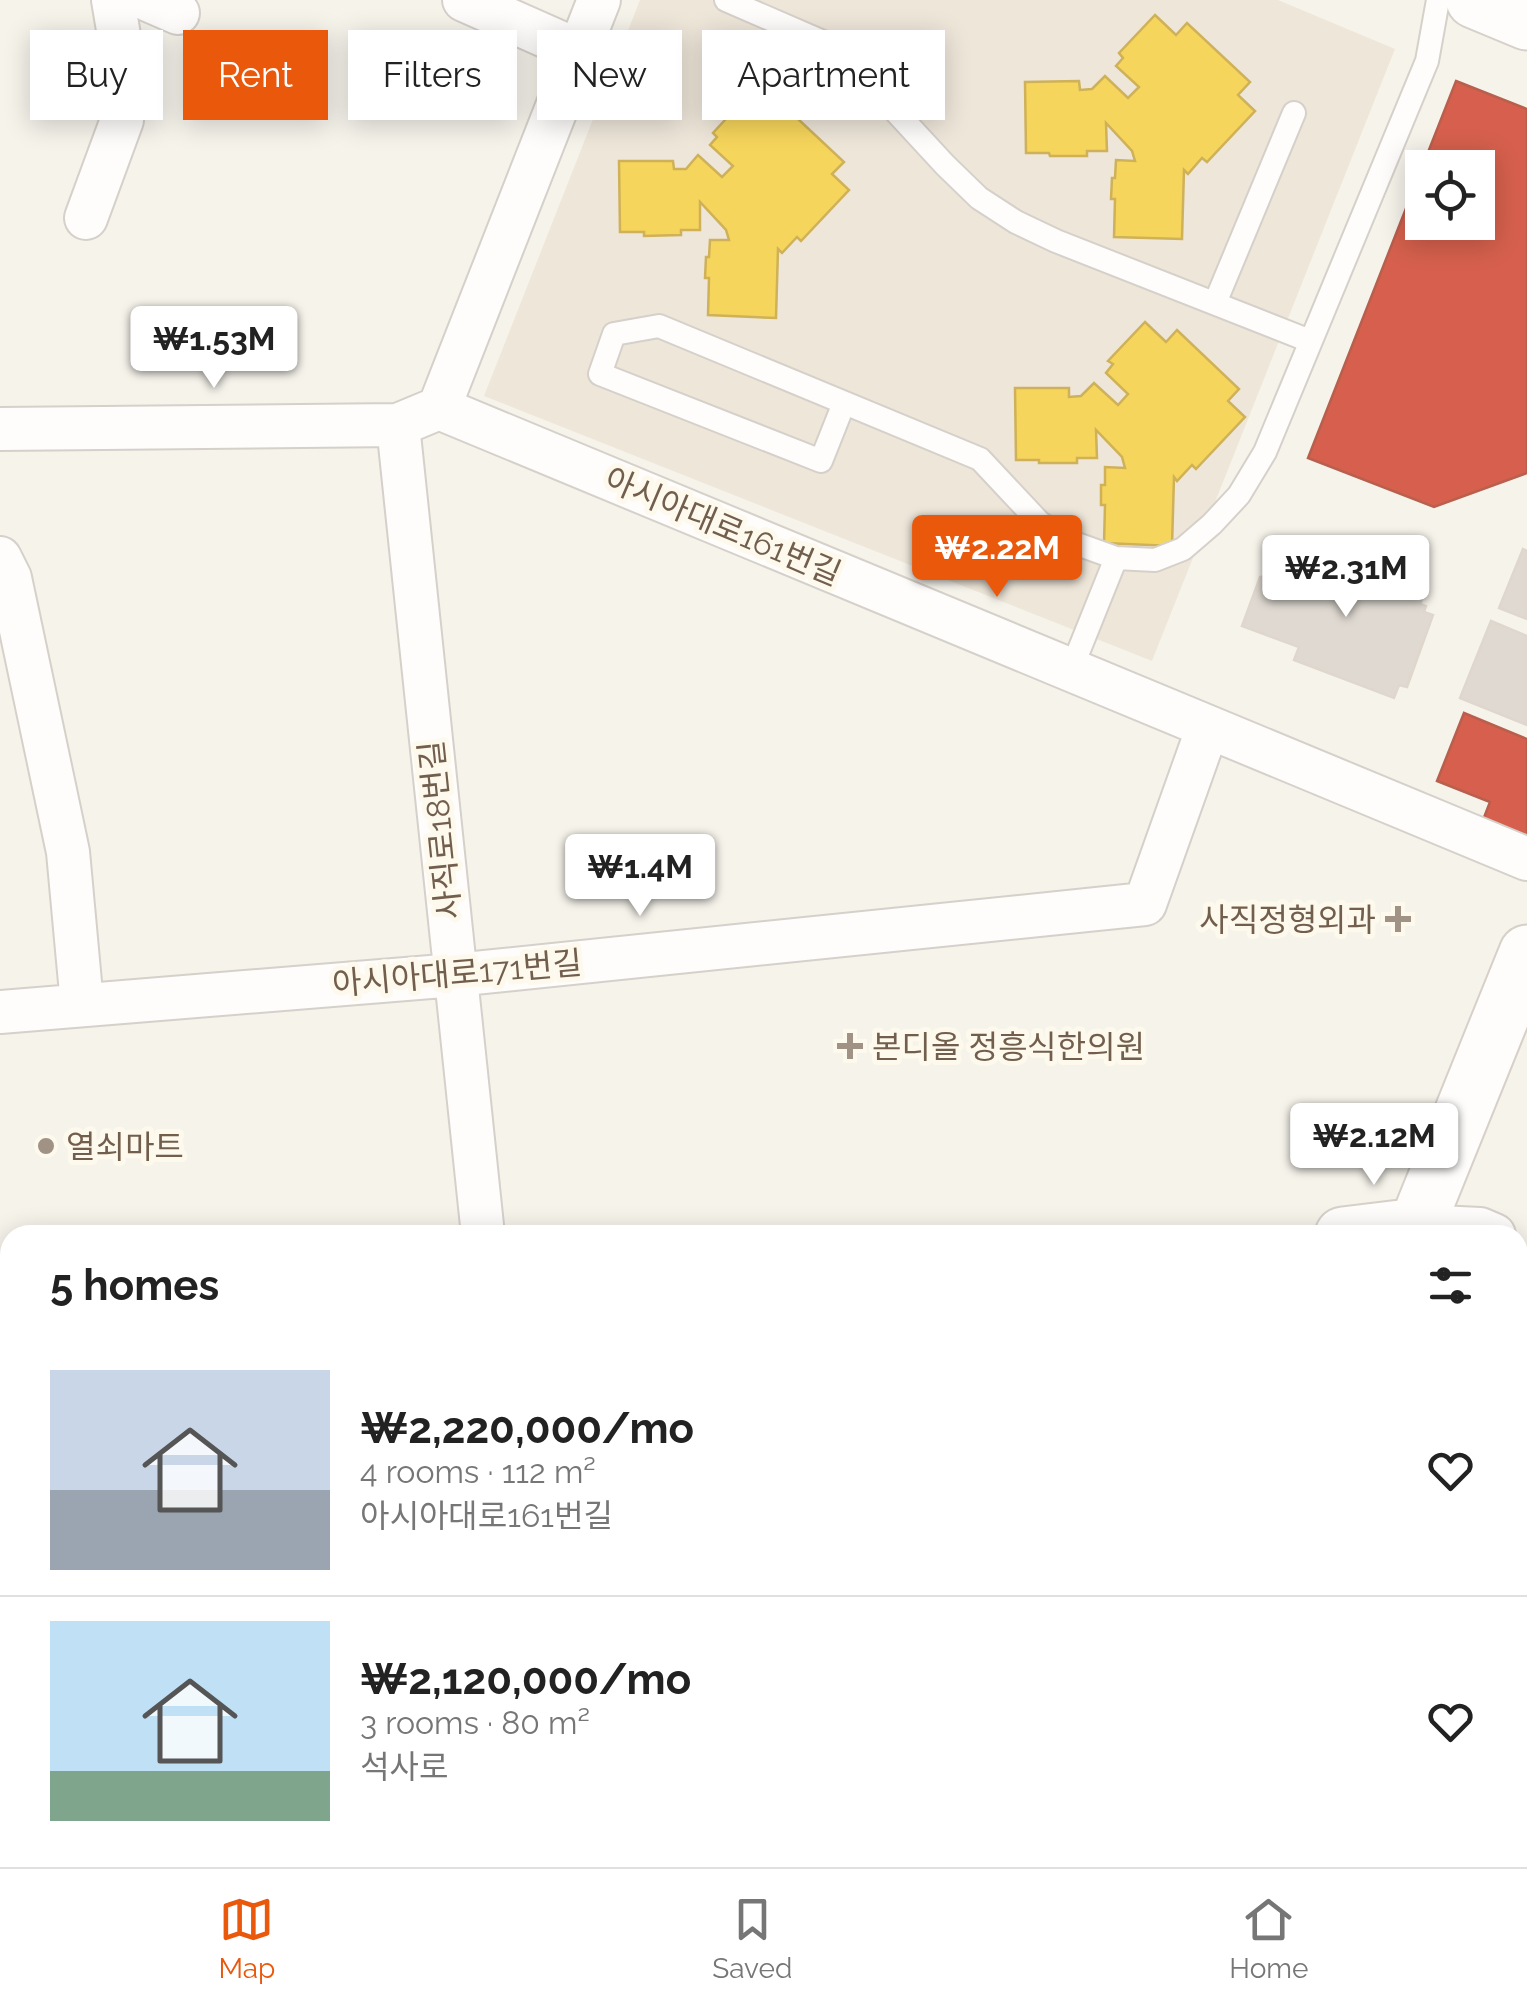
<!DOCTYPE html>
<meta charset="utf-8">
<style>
:root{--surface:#fff;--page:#f2f2f2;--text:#222;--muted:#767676;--line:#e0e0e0;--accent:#ea580c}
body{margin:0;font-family:Raleway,"Noto Sans KR",sans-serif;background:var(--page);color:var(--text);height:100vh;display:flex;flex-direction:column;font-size:38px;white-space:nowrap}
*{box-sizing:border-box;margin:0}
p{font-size:32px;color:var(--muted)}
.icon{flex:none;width:55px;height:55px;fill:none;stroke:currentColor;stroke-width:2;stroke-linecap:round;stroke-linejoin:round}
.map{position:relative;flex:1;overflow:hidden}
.details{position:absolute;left:0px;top:1225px;width:1528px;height:642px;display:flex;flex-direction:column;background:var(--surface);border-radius:30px 30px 0 0;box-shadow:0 5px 25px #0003}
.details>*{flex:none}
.guide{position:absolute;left:30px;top:30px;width:1000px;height:90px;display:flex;gap:20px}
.fabs{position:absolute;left:1405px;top:150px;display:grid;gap:20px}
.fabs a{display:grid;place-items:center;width:90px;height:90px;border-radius:0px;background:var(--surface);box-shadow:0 5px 25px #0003;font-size:50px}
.price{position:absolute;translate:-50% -85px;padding:0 22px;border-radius:10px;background:#fff;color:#222;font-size:32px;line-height:65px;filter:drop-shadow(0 2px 5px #0008)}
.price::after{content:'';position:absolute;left:50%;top:60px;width:30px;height:22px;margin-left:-15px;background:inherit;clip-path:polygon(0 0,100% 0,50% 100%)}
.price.active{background:var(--accent);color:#fff}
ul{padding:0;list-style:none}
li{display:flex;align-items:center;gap:30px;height:250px;padding:0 50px}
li+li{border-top:2px solid var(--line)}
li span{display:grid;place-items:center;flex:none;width:280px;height:200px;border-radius:0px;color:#555}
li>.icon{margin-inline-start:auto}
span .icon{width:120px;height:120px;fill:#fffc;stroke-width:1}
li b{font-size:42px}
h2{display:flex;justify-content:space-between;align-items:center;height:120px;padding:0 50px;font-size:42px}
.pill{padding:0 35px;border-radius:0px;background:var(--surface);box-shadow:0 5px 25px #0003;font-size:35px;line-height:90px}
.pill.active{background:var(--accent);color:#fff}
.tab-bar{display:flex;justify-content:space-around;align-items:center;height:140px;border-top:2px solid var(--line);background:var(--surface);font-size:28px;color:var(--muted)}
.tab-bar a{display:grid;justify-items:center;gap:5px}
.tab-bar .active{color:var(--accent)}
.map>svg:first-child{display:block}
.residential{fill:#eee6d9}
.homes{fill:#f6d55c;stroke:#ceb158;stroke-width:2.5}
.shops{fill:#d6604d;stroke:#b85f4d;stroke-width:2.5;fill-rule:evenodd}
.building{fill:#dfd9d1;stroke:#dfd7ce;stroke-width:2.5}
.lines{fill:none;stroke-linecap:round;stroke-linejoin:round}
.lane-casing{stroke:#d5d0c9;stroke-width:26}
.street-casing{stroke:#d5d0c9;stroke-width:46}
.secondary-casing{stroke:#d6d0c9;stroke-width:59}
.lane{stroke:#fefdfc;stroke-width:22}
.street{stroke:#fefdfc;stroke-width:42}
.secondary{stroke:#fefdfc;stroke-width:55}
.poi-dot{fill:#a09284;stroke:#fdf9ed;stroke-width:4}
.labels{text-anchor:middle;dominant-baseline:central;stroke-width:10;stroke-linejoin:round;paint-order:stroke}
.street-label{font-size:32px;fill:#725e4d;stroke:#fdf9ed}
.poi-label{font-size:32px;fill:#725e4d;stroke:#fdf9ed;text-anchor:start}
</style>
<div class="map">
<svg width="1527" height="1867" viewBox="0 0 1527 1867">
<rect width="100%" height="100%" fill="#f6f3eb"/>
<path class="residential" d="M640,0H1278L1395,49L1152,661L484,396Z"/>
<path class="homes" d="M1155,15L1176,35L1187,23L1250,82L1238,95L1255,111L1207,162L1202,158L1188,174L1184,170L1182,239L1114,237L1115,199H1111L1112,178H1115L1116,160L1135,161L1132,151L1106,123L1107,151H1087V156H1050L1049,153H1026L1025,82L1079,81L1080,90L1092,89L1105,76L1128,98L1139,87L1116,66L1123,58L1119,53Z
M749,94L771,114L781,103L844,162L832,174L849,190L801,241L797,237L782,253L778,249L776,318L708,315L709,278H705L706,257H709L710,240H729L726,230L700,202V230H681V235L644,236V232H620L619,161H673L674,169H686L698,155L722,177L733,166L710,145L717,137L713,133Z
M1145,322L1166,342L1177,330L1239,389L1228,401L1245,417L1196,469L1192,465L1177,481L1174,477L1172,546L1104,543L1105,505H1101V485H1105V467L1125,468L1122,457L1096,430L1097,458H1077V463H1039V460H1016L1015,388H1069V397L1081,396L1094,383L1118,405L1128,394L1106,373L1113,364L1108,361Z"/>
<path class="shops" d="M1456,81L1527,109V473L1434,507L1308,458ZM1422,168H1478V222H1422Z
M1464,713L1527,739V838L1483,820L1490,802L1437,781Z"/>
<path class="building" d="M1523,549L1527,551V619L1499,608Z
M1362,554L1400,568L1396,578L1426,590L1420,604L1426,606L1424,612L1433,615L1407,687L1399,685L1394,698L1294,660L1299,647L1242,626L1260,577Z
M1491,621L1527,636V725L1460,698Z"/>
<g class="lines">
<defs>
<path id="lane" d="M726,0L837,48L945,165L979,198L1016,222L1056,241L1310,341
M1215,303L1294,113
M844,403L821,461L600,374L614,334L659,326L980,459L1040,523L1077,544L1116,558L1155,560L1183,549L1212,524L1239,495L1265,452L1427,61L1438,0
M1071,670L1116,558"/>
<path id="street" d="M148,0L178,13
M464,0L579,51
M86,218L122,120L123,59L113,0
M439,408L599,0
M398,425L483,1235
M0,429L398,425L439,408L1527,859
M0,558L10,578L68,852L82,1004
M0,1012L455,975L1145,904L1208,727
M1417,1226L1480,1229L1494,1235
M0,1689L10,1688
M537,1858L538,1867"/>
<path id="secondary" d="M1474,0L1527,22
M1343,1235L1417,1226
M1413,1235L1527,953
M0,1361L10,1360
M1149,1867L1153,1858"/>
</defs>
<use href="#lane" class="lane-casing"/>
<use href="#street" class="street-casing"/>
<use href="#secondary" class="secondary-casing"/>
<use href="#lane" class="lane"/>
<use href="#street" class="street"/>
<use href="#secondary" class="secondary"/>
</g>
<g class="poi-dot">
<path d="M1393 904h10v10h10v10h-10v10h-10v-10h-10v-10h10z"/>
<path d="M845 1031h10v10h10v10h-10v10h-10v-10h-10v-10h10z"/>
<circle cx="46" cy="1146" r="10"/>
</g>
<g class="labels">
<g class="street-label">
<text transform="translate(723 526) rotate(23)">아시아대로161번길</text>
<text transform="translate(440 830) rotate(-96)">사직로18번길</text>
<text transform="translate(457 973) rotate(-5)">아시아대로171번길</text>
</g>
<g class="poi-label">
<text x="1376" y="919" text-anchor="end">사직정형외과</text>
<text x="872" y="1046">본디올 정흥식한의원</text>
<text x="66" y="1146">열쇠마트</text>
</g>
</g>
</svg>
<div class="fabs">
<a><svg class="icon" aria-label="locate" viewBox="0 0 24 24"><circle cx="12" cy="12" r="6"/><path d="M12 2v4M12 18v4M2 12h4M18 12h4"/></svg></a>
</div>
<b class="price" style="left:214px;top:391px">₩1.53M</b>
<b class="price active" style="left:997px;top:600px">₩2.22M</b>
<b class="price" style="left:1346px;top:620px">₩2.31M</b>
<b class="price" style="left:640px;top:919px">₩1.4M</b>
<b class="price" style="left:1374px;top:1188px">₩2.12M</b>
<div class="guide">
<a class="pill">Buy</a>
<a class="pill active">Rent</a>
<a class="pill">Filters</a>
<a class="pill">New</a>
<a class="pill">Apartment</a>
</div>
<section class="details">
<h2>5 homes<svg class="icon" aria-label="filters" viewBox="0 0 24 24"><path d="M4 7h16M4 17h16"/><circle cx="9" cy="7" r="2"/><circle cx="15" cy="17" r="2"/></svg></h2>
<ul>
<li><span style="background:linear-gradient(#c9d6e8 60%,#9aa5b1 0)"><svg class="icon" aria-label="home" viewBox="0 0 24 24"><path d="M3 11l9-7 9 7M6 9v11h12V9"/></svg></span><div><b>₩2,220,000/mo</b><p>4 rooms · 112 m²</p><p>아시아대로161번길</p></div><svg class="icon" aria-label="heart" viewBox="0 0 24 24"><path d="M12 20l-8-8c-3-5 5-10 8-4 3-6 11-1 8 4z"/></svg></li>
<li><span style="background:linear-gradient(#bfe0f5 75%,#7fa58c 0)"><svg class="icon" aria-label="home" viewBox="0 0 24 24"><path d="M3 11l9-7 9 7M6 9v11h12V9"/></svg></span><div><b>₩2,120,000/mo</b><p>3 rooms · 80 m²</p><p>석사로</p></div><svg class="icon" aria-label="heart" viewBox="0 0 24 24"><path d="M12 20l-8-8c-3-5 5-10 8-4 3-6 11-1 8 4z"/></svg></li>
</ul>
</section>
</div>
<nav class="tab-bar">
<a class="active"><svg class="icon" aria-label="map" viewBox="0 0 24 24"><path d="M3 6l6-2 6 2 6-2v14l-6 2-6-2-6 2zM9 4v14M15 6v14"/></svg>Map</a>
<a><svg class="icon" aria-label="saved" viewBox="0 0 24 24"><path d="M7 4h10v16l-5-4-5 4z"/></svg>Saved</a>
<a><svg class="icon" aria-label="home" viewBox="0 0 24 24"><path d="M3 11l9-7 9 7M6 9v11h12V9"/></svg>Home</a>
</nav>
